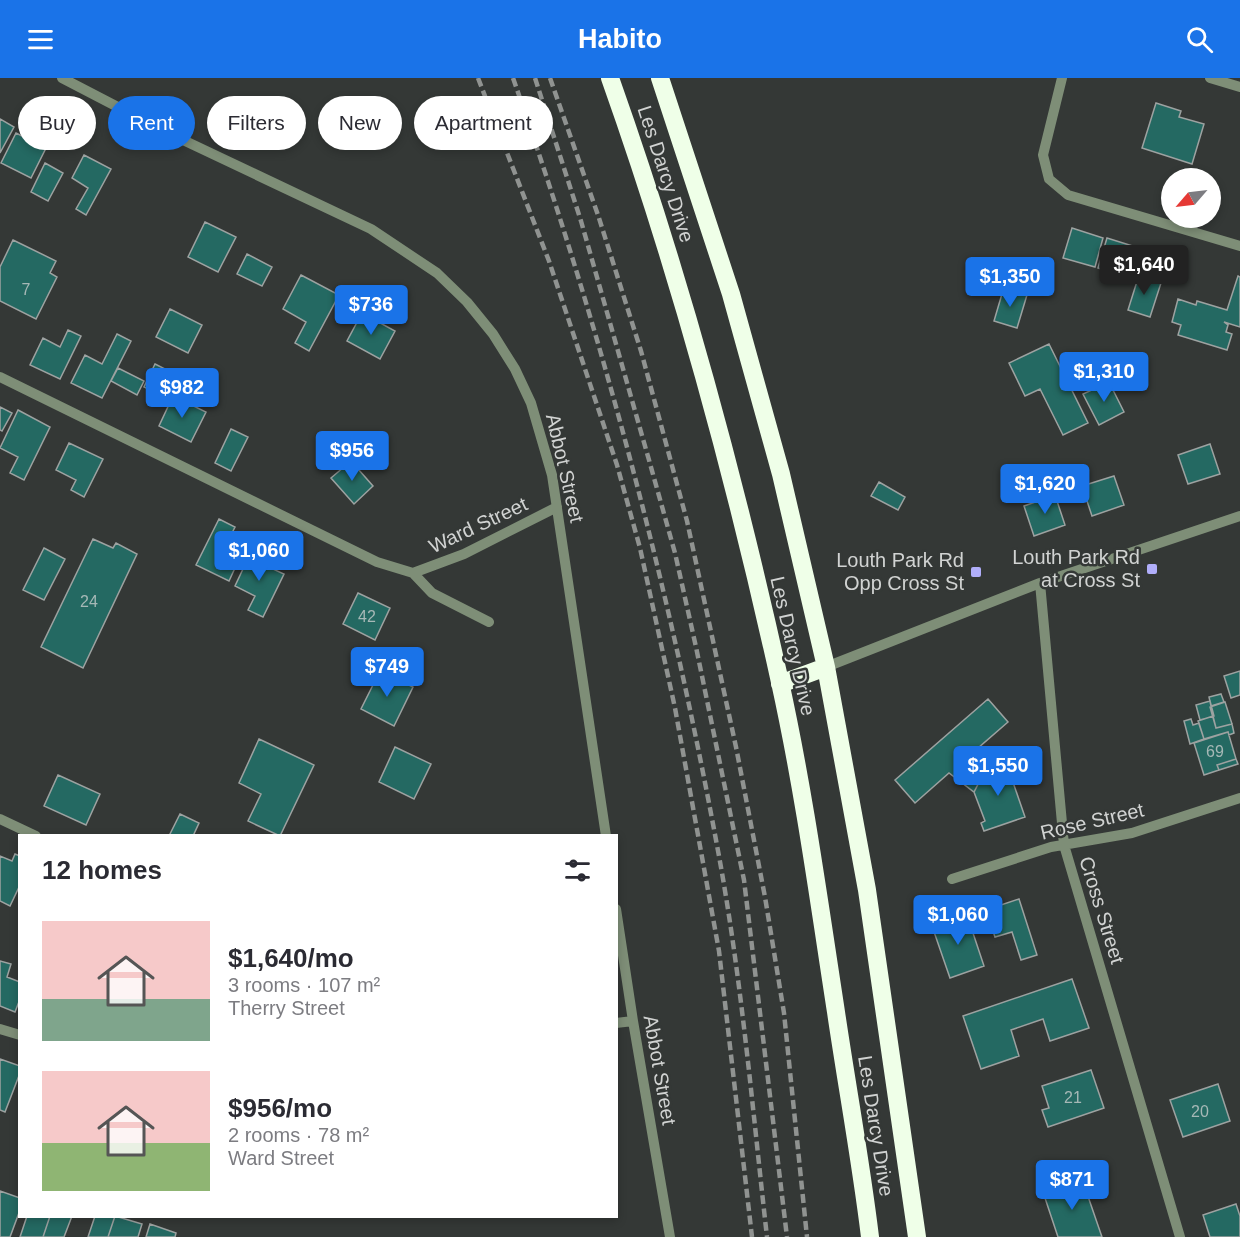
<!DOCTYPE html>
<meta charset="utf-8">
<style>
:root{--surface:#fff;--page:#f7f7f7;--text:#2b2b33;--muted:#7c7c81;--accent:#1a73e8}
body{margin:0;font-family:Arial,sans-serif;background:var(--page);color:var(--text);height:100vh;display:flex;flex-direction:column;font-size:22px;white-space:nowrap}
*{box-sizing:border-box;margin:0}
p{font-size:20px;color:var(--muted)}
.icon{flex:none;width:33px;height:33px;fill:none;stroke:currentColor;stroke-width:2;stroke-linecap:round;stroke-linejoin:round}
.map{position:relative;flex:1;overflow:hidden}
.side{position:absolute;left:18px;top:756px;width:600px;height:384px;display:flex;flex-direction:column;background:var(--surface);border-radius:0px;box-shadow:0 3px 9px #0003}
.side>*{flex:none}
.top-card{position:absolute;left:18px;top:18px;width:600px;height:54px;display:flex;gap:12px}
.needle{width:39px;rotate:242deg}
.tools{position:absolute;left:1161px;top:90px;display:grid;gap:12px}
.tools a{display:grid;place-items:center;width:60px;height:60px;border-radius:50%;background:var(--surface);box-shadow:0 3px 9px #0003;font-size:30px}
.price{position:absolute;translate:-50% -51px;padding:0 14px;border-radius:6px;background:var(--accent);color:#fff;font-size:20px;line-height:39px;filter:drop-shadow(0 2px 3px #0008)}
.price::after{content:'';position:absolute;left:50%;top:36px;width:18px;height:14px;margin-left:-9px;background:inherit;clip-path:polygon(0 0,100% 0,50% 100%)}
.price.current{background:#222;color:#fff}
ul{padding:0;list-style:none}
li{display:flex;align-items:center;gap:18px;height:150px;padding:0 24px}
li span{display:grid;place-items:center;flex:none;width:168px;height:120px;border-radius:0px;color:#555}
li>.icon{margin-inline-start:auto}
span .icon{width:72px;height:72px;fill:#fffc;stroke-width:1}
li b{font-size:26px}
h2{display:flex;justify-content:space-between;align-items:center;height:72px;padding:0 24px;font-size:26px}
.tag{padding:0 21px;border-radius:27px;background:var(--surface);box-shadow:0 3px 9px #0003;font-size:21px;line-height:54px}
.tag.current{background:var(--accent);color:#fff}
header{display:flex;justify-content:space-between;align-items:center;height:78px;padding:0 24px;background:var(--accent);color:#fff;font-size:27px;font-weight:700}
.map>svg:first-child{display:block}
.building{fill:#246962;stroke:#9da2a1;stroke-width:1.5}
.lines{fill:none;stroke-linecap:round;stroke-linejoin:round}
.minor{stroke:#7e8e77;stroke-width:10}
.highway{stroke:#efffe8;stroke-width:18}
.rail{stroke:#909391;stroke-width:4.5;stroke-dasharray:9 4.5;stroke-linecap:butt}
.poi-dot{fill:#b0aefa;stroke:#343836;stroke-width:2}
.labels{text-anchor:middle;dominant-baseline:central;stroke-width:5;stroke-linejoin:round;paint-order:stroke}
.number-label{font-size:16px;fill:#a6b8b6}
.street-label{font-size:20px;fill:#d1d3d2;stroke:#343836}
.poi-label{font-size:20px;fill:#d1d3d2;stroke:#343836;text-anchor:end}
</style>
<header><svg class="icon" aria-label="menu" viewBox="0 0 24 24"><path d="M4 6h16M4 12h16M4 18h16"/></svg>Habito<svg class="icon" aria-label="search" viewBox="0 0 24 24"><circle cx="10" cy="10" r="6"/><path d="M15 15l6 6"/></svg></header>
<div class="map">
<svg width="1240" height="1159" viewBox="0 0 1240 1159">
<rect width="100%" height="100%" fill="#343836"/>
<path class="building" d="M1156,25L1181,33L1179,39L1204,46L1192,86L1142,70Z
M0,41L14,49L0,75Z
M16,55L46,70L31,100L1,85Z
M84,77L111,91L86,137L76,131L88,110L72,100Z
M45,85L63,95L48,123L31,114Z
M205,144L236,159L218,194L188,179Z
M1072,150L1103,160L1095,189L1063,180Z
M1107,160L1139,170L1130,200L1098,190Z
M13,162L56,183L50,195L57,199L36,241L0,223V189Z
M247,176L272,189L262,208L237,196Z
M301,197L339,217L309,273L295,265L306,244L283,231Z
M1139,197L1161,205L1150,239L1128,232Z
M1238,198L1240,199V249L1224,244L1228,247L1226,254L1232,256L1227,272L1178,257L1181,247L1172,244L1178,221L1196,227L1197,223L1227,232Z
M1004,209L1027,217L1017,250L994,243Z
M170,231L202,247L188,275L156,259Z
M362,235L395,253L380,281L347,263Z
M68,252L81,258L60,301L30,287L43,260L60,269Z
M117,256L131,263L102,320L71,305L85,277L102,286Z
M1049,266L1088,345L1063,357L1040,311L1025,318L1009,285Z
M155,286L173,295L162,318L144,309Z
M118,290L144,303L137,317L111,303Z
M1109,304L1124,334L1099,347L1083,316Z
M173,318L206,334L191,364L159,348Z
M0,329L12,335L2,353L0,352Z
M18,332L50,349L24,402L10,395L18,379L0,370Z
M231,351L248,359L231,393L215,385Z
M69,365L103,381L84,419L71,412L76,402L56,392Z
M1210,366L1220,396L1188,406L1178,377Z
M351,383L373,408L354,426L331,400Z
M1114,398L1124,427L1092,438L1082,408Z
M879,404L905,419L898,432L871,418Z
M1055,417L1065,447L1034,458L1024,428Z
M219,441L235,449L231,457L247,464L229,503L196,487Z
M93,461L113,470L116,465L137,476L83,590L41,569Z
M44,470L65,481L44,522L23,512Z
M252,472L268,479L264,487L284,496L263,539L248,532L255,518L235,508Z
M358,515L390,530L375,562L343,546Z
M380,593L413,609L394,648L361,631Z
M1240,593V617L1231,620L1224,598Z
M1221,616L1224,624L1211,628L1209,619Z
M988,621L1008,644L977,671L988,687L974,714L949,695L915,725L895,702Z
M1210,623L1214,638L1200,642L1196,627Z
M1225,624L1232,646L1216,650L1210,629Z
M1213,638L1216,650L1232,646L1234,655L1229,657L1228,654L1204,661L1198,643Z
M1191,641L1193,647L1199,645L1204,661L1190,666L1184,643Z
M1228,654L1236,681L1217,687L1219,692L1204,697L1194,665Z
M259,661L314,687L280,758L248,743L261,716L239,705Z
M395,669L431,686L414,721L379,704Z
M1005,681L1025,739L984,753L981,745L985,743L974,714L988,687Z
M1236,681L1238,686L1219,692L1217,687Z
M58,697L100,716L86,747L44,728Z
M180,736L199,745L193,758H169Z
M15,776L20,778V807L10,828L0,823V778L12,783Z
M1019,821L1037,877L1021,882L1012,854L995,859L986,832Z
M967,837L984,888L950,900L932,848Z
M0,883L11,886L7,899L20,904V921L15,934L0,928Z
M1072,901L1089,950L1050,963L1043,941L1011,952L1019,978L981,991L963,938Z
M0,981L20,988V995L5,1034L0,1032Z
M1091,992L1104,1030L1048,1049L1042,1032L1049,1030L1042,1008Z
M1218,1006L1230,1043L1183,1059L1170,1022Z
M1082,1101L1102,1159H1058L1043,1114Z
M0,1113L20,1120V1132L10,1159H0Z
M1236,1126L1240,1138V1159H1210L1203,1137Z
M27,1138H50L43,1159H20Z
M50,1138H72L64,1159H43Z
M95,1138H115L108,1159H88Z
M115,1138L142,1146L138,1159H108Z
M150,1146L176,1155L175,1159H146Z"/>
<g class="lines">
<path class="minor" d="M62,0L164,53L371,151L437,195L467,224L493,256L515,291L531,325L552,397L606,758
M1062,0L1043,77L1049,101L1068,117L1240,168
M1210,0L1240,9
M0,299L377,484L413,495L432,515L489,544
M413,495L464,476L557,429
M1040,505L1064,767L1180,1159
M826,589L1040,505L1240,438
M0,741L36,758
M952,801L1051,769L1132,755L1240,720
M616,831L633,943L670,1159
M616,945L633,943
M0,951L20,957"/>
<path class="highway" d="M610,0C680,197 735,400 780,604C804,713 819,824 836,934C847,1009 861,1084 870,1159
M660,0L731,216L781,396L826,589L867,812L917,1159
M780,606L826,589"/>
<path class="rail" d="M478,0L549,183L617,387L640,470L675,630L719,873L752,1159
M513,0C600,248 668,504 716,762C741,893 752,1027 767,1159
M535,0L581,143L649,382L675,475L696,569L744,802L787,1159
M550,0L598,137L641,273L687,443L736,669L765,819L784,935L807,1159"/>
</g>
<g class="poi-dot">
<rect x="1146" y="485" width="12" height="12" rx="3"/>
<rect x="970" y="488" width="12" height="12" rx="3"/>
</g>
<g class="labels">
<g class="number-label">
<text x="26" y="211">7</text>
<text x="89" y="523">24</text>
<text x="367" y="538">42</text>
<text x="1215" y="673">69</text>
<text x="1073" y="1019">21</text>
<text x="1200" y="1033">20</text>
</g>
<g class="street-label">
<text transform="translate(666 96) rotate(72)">Les Darcy Drive</text>
<text transform="translate(565 390) rotate(77)">Abbot Street</text>
<text transform="translate(478 447) rotate(-25)">Ward Street</text>
<text transform="translate(793 568) rotate(77)">Les Darcy Drive</text>
<text transform="translate(1092 743) rotate(-13)">Rose Street</text>
<text transform="translate(1102 832) rotate(73)">Cross Street</text>
<text transform="translate(660 992) rotate(80)">Abbot Street</text>
<text transform="translate(876 1048) rotate(81)">Les Darcy Drive</text>
</g>
<g class="poi-label">
<text x="1140" y="479">Louth Park Rd<tspan x="1140" dy="23">at Cross St</tspan></text>
<text x="964" y="482">Louth Park Rd<tspan x="964" dy="23">Opp Cross St</tspan></text>
</g>
</g>
</svg>
<div class="tools">
<a><svg class="needle" viewBox="-14 -14 28 28"><path d="M0-13l5 13h-10z" fill="#e53935"/><path d="M0 13l5-13h-10z" fill="#7c7c81"/></svg></a>
</div>
<b class="price current" style="left:1144px;top:218px">$1,640</b>
<b class="price" style="left:1010px;top:230px">$1,350</b>
<b class="price" style="left:371px;top:258px">$736</b>
<b class="price" style="left:1104px;top:325px">$1,310</b>
<b class="price" style="left:182px;top:341px">$982</b>
<b class="price" style="left:352px;top:404px">$956</b>
<b class="price" style="left:1045px;top:437px">$1,620</b>
<b class="price" style="left:259px;top:504px">$1,060</b>
<b class="price" style="left:387px;top:620px">$749</b>
<b class="price" style="left:998px;top:719px">$1,550</b>
<b class="price" style="left:958px;top:868px">$1,060</b>
<b class="price" style="left:1072px;top:1133px">$871</b>
<div class="top-card">
<a class="tag">Buy</a>
<a class="tag current">Rent</a>
<a class="tag">Filters</a>
<a class="tag">New</a>
<a class="tag">Apartment</a>
</div>
<section class="side">
<h2>12 homes<svg class="icon" aria-label="filters" viewBox="0 0 24 24"><path d="M4 7h16M4 17h16"/><circle cx="9" cy="7" r="2"/><circle cx="15" cy="17" r="2"/></svg></h2>
<ul>
<li><span style="background:linear-gradient(#f6c9c9 65%,#7fa58c 0)"><svg class="icon" aria-label="home" viewBox="0 0 24 24"><path d="M3 11l9-7 9 7M6 9v11h12V9"/></svg></span><div><b>$1,640/mo</b><p>3 rooms · 107 m²</p><p>Therry Street</p></div></li>
<li><span style="background:linear-gradient(#f6c9c9 60%,#8fb573 0)"><svg class="icon" aria-label="home" viewBox="0 0 24 24"><path d="M3 11l9-7 9 7M6 9v11h12V9"/></svg></span><div><b>$956/mo</b><p>2 rooms · 78 m²</p><p>Ward Street</p></div></li>
</ul>
</section>
</div>
